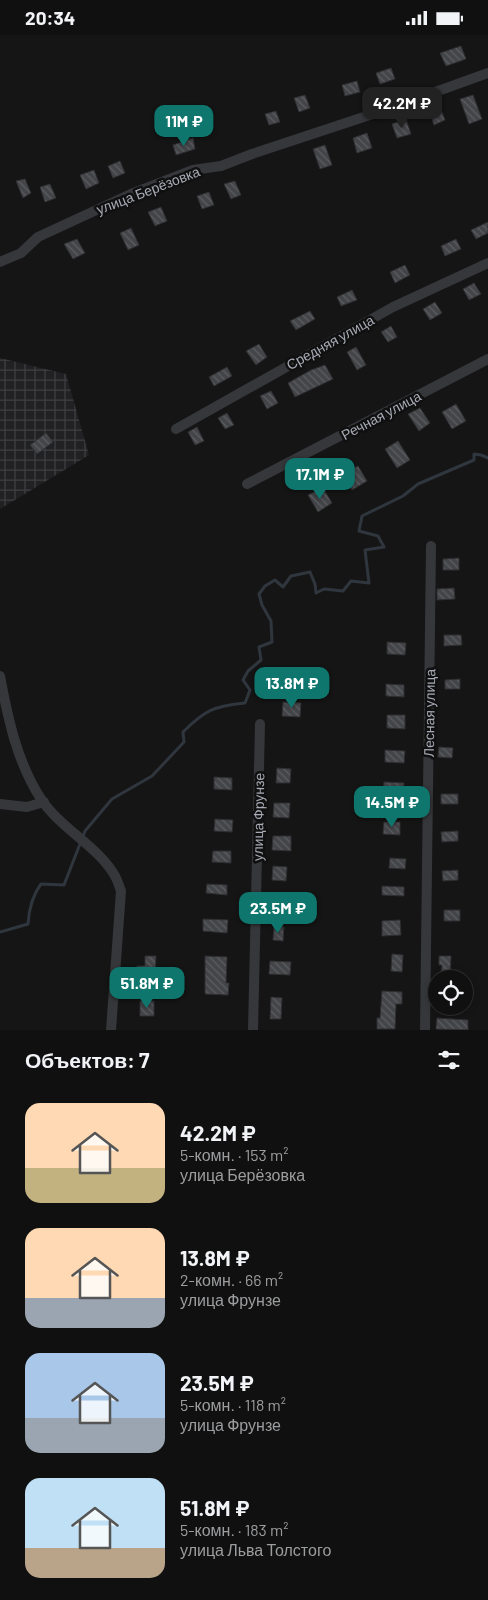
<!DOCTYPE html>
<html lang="ru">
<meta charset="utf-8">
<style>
:root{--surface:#101010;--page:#1e1e1e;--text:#f1f3f6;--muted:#9c9d9f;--line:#303030;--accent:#0f766e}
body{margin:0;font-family:Barlow,sans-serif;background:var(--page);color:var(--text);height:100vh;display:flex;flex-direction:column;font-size:19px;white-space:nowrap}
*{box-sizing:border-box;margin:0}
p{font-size:16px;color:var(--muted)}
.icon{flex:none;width:28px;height:28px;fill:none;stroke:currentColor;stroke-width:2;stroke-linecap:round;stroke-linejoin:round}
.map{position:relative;height:995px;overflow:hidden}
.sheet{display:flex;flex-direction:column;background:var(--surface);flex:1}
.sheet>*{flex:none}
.controls{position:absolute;left:428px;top:935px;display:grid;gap:10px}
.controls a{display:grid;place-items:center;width:45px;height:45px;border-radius:50%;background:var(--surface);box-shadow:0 2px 8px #0003,0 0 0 1px var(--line);font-size:25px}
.price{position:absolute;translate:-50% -42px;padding:0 11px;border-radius:10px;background:var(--accent);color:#fff;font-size:16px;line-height:32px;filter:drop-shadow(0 1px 2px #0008)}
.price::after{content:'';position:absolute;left:50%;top:30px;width:15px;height:11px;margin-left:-8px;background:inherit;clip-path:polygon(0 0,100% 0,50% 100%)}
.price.on{background:#222;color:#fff}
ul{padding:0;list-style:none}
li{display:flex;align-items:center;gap:15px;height:125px;padding:0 25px}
li span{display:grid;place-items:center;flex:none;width:140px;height:100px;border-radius:15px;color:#555}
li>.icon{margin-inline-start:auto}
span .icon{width:60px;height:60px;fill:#fffc;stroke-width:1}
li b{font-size:21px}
h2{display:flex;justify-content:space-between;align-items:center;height:60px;padding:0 25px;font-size:21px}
.status{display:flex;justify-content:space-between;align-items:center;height:35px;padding:0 25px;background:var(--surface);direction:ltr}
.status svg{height:14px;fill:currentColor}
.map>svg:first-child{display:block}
.industrial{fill:url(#industrial-grid)}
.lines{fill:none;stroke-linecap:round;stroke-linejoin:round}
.stream{stroke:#2f363d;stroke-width:3}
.building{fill:url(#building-back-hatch);stroke:#2f2f32}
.minor{stroke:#36373b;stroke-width:10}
.labels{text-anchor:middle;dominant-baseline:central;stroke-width:5;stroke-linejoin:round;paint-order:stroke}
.street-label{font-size:14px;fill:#a8abb5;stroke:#101011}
</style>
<div class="status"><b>20:34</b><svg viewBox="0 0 49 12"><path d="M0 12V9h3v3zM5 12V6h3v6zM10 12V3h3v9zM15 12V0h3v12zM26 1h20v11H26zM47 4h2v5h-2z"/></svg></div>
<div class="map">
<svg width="488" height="995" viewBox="0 0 488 995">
<defs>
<pattern id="industrial-grid" width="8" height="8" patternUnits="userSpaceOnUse" patternTransform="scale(1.25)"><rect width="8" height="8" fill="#212123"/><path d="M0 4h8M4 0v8" fill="none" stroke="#3e3f41"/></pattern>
<pattern id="building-back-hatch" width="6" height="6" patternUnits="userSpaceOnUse" patternTransform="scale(1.25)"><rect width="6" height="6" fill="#444549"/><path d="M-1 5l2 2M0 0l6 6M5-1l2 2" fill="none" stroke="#5c5d61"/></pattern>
</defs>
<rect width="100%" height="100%" fill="#151516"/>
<path class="industrial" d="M0,323L66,339L89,420L0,474Z"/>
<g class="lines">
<path class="stream" d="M0,897L28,889C29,873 32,861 41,849L64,850L85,796L112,764L152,741L184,707L183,697C205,675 214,671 245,668L250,655L243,645L248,636L261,625L259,612L272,607L271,586L262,570L259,559L265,551L275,545L283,552L291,541L310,537L315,549L316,558L324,554L343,556L351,546L369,548L365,515L384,512L378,501L359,496L362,481L403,461L418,449L474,425V419L481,420L488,423"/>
</g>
<path class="building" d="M461,11L466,24L446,31L440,18Z
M391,33L395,44L380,49L376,38Z
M357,46L360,57L345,61L342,50Z
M305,60L310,73L299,77L294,63Z
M473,60L482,84L469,89L460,64Z
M440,72L445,85L434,90L429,76Z
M276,76L280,87L269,90L265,79Z
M406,84L411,99L397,103L392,89Z
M367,98L372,113L357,118L353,103Z
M193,103L195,114L176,120L173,110Z
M325,110L332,130L320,134L313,114Z
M120,126L125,138L113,143L108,131Z
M94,135L99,148L86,154L80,140Z
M25,144L31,158L23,163L16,146Z
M235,146L241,160L231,164L224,149Z
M50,149L56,163L45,167L40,152Z
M209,157L214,170L202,174L197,161Z
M161,172L167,186L155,191L148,177Z
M488,187V198L476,204L471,195Z
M131,193L139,210L128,215L120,198Z
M77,204L85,218L73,224L64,209Z
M456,204L461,214L445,221L441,211Z
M405,230L410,240L395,248L390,237Z
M474,248L481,259L469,265L463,254Z
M352,255L357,265L341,271L337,262Z
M435,267L442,278L430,285L423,274Z
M310,276L315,284L296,295L290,286Z
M391,291L397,302L388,307L381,297Z
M259,309L267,322L256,330L246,316Z
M356,312L366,330L357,335L347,317Z
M325,330L333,344L295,362L288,348L311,335Z
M227,332L232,341L214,351L209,342Z
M271,356L278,368L267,374L260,361Z
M456,369L466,386L452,394L442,377Z
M420,373L430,388L419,396L408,379Z
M227,378L234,390L225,394L218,383Z
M197,392L204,406L195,410L188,397Z
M46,398L53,407L37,419L30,410Z
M398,406L410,425L397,433L385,414Z
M358,431L367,446L352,455L343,439Z
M323,453L332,468L318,477L308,460Z
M459,523V535H443V524Z
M454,553L455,564L437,565V554Z
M444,600H461L462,610L444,611Z
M387,607L406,608L405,620L387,619Z
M460,644V654H445V645Z
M386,649L404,650V662L386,661Z
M283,667L301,668L300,682L282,681Z
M387,680H405V694L387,693Z
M439,712L453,713L452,723L438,722Z
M385,715L405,716L404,728L385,727Z
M277,733L291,734L290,748H276Z
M214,742L232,743V755L214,754Z
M384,747L404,748L403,760H383Z
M441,759H458V769H441Z
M274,768H290L289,783L273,782Z
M215,784L233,785L232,797L214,796Z
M384,787H400V800L383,799Z
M458,796V806L442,807L441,797Z
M273,801H291V816L272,815Z
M213,816H231V828L212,827Z
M390,823L406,824L405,834L389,833Z
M273,831L287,832L286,846L272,845Z
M458,835V845L443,846L442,836Z
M207,849L227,850V860L206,858Z
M382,851L404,852V861L382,860Z
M444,875H460V886H444Z
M203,884L228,885L227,898L203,896Z
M400,885L401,900L382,901V886Z
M274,891L284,892L283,906L273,905Z
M392,919L403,920L402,937L391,936Z
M145,921H156L155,942H137V931H145Z
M205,921L227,922L226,948H229L228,960L205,959Z
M439,921H451L450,944H441L442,930H439Z
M270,926L291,927L290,940L269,939Z
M382,956L402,957V969H396L395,994H377V983H380Z
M271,962L282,963L281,984H270Z
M140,966H154V981H140Z
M437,983L468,985V995L436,994Z"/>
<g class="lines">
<path class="minor" d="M0,227L21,218L38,202L131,159L193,135L221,131L252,119L391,73L488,38
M176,394L393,272L488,228
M247,449L488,324
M0,641C8,684 17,727 41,764C60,793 99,812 115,841C118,846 119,851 121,856L111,995
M0,769L27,772L44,767
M253,995L260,689
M425,995L431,511"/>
</g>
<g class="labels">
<g class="street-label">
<text transform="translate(148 155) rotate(-21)">улица Берёзовка</text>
<text transform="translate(330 307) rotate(-29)">Средняя улица</text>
<text transform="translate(381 380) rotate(-28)">Речная улица</text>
<text transform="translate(429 678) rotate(-89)">Лесная улица</text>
<text transform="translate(258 782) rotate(-89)">улица Фрунзе</text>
</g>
</g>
</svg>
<div class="controls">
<a><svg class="icon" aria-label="locate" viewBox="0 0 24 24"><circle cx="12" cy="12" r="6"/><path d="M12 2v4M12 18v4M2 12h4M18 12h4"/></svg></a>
</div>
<b class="price on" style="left:402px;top:94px">42.2M ₽</b>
<b class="price" style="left:184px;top:112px">11M ₽</b>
<b class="price" style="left:320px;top:465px">17.1M ₽</b>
<b class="price" style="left:292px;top:674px">13.8M ₽</b>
<b class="price" style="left:392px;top:793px">14.5M ₽</b>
<b class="price" style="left:278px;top:899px">23.5M ₽</b>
<b class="price" style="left:147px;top:974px">51.8M ₽</b>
</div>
<section class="sheet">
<h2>Объектов: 7<svg class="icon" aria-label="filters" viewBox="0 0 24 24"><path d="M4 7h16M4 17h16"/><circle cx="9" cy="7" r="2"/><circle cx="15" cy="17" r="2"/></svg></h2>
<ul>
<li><span style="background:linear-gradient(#ffd9b3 65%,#c2b280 0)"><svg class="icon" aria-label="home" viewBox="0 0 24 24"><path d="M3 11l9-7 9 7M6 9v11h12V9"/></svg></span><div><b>42.2M ₽</b><p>5-комн. · 153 m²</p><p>улица Берёзовка</p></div></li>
<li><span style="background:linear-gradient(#ffd9b3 70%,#9aa5b1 0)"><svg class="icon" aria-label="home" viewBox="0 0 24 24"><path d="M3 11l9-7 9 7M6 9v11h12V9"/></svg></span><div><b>13.8M ₽</b><p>2-комн. · 66 m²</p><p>улица Фрунзе</p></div></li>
<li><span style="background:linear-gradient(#a9c7e8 65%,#9aa5b1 0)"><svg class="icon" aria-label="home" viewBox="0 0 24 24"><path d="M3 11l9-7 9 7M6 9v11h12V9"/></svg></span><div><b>23.5M ₽</b><p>5-комн. · 118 m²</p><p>улица Фрунзе</p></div></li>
<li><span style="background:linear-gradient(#bfe0f5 70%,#b9a48a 0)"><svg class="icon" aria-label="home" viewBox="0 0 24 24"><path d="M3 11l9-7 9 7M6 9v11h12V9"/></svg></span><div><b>51.8M ₽</b><p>5-комн. · 183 m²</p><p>улица Льва Толстого</p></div></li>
</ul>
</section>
